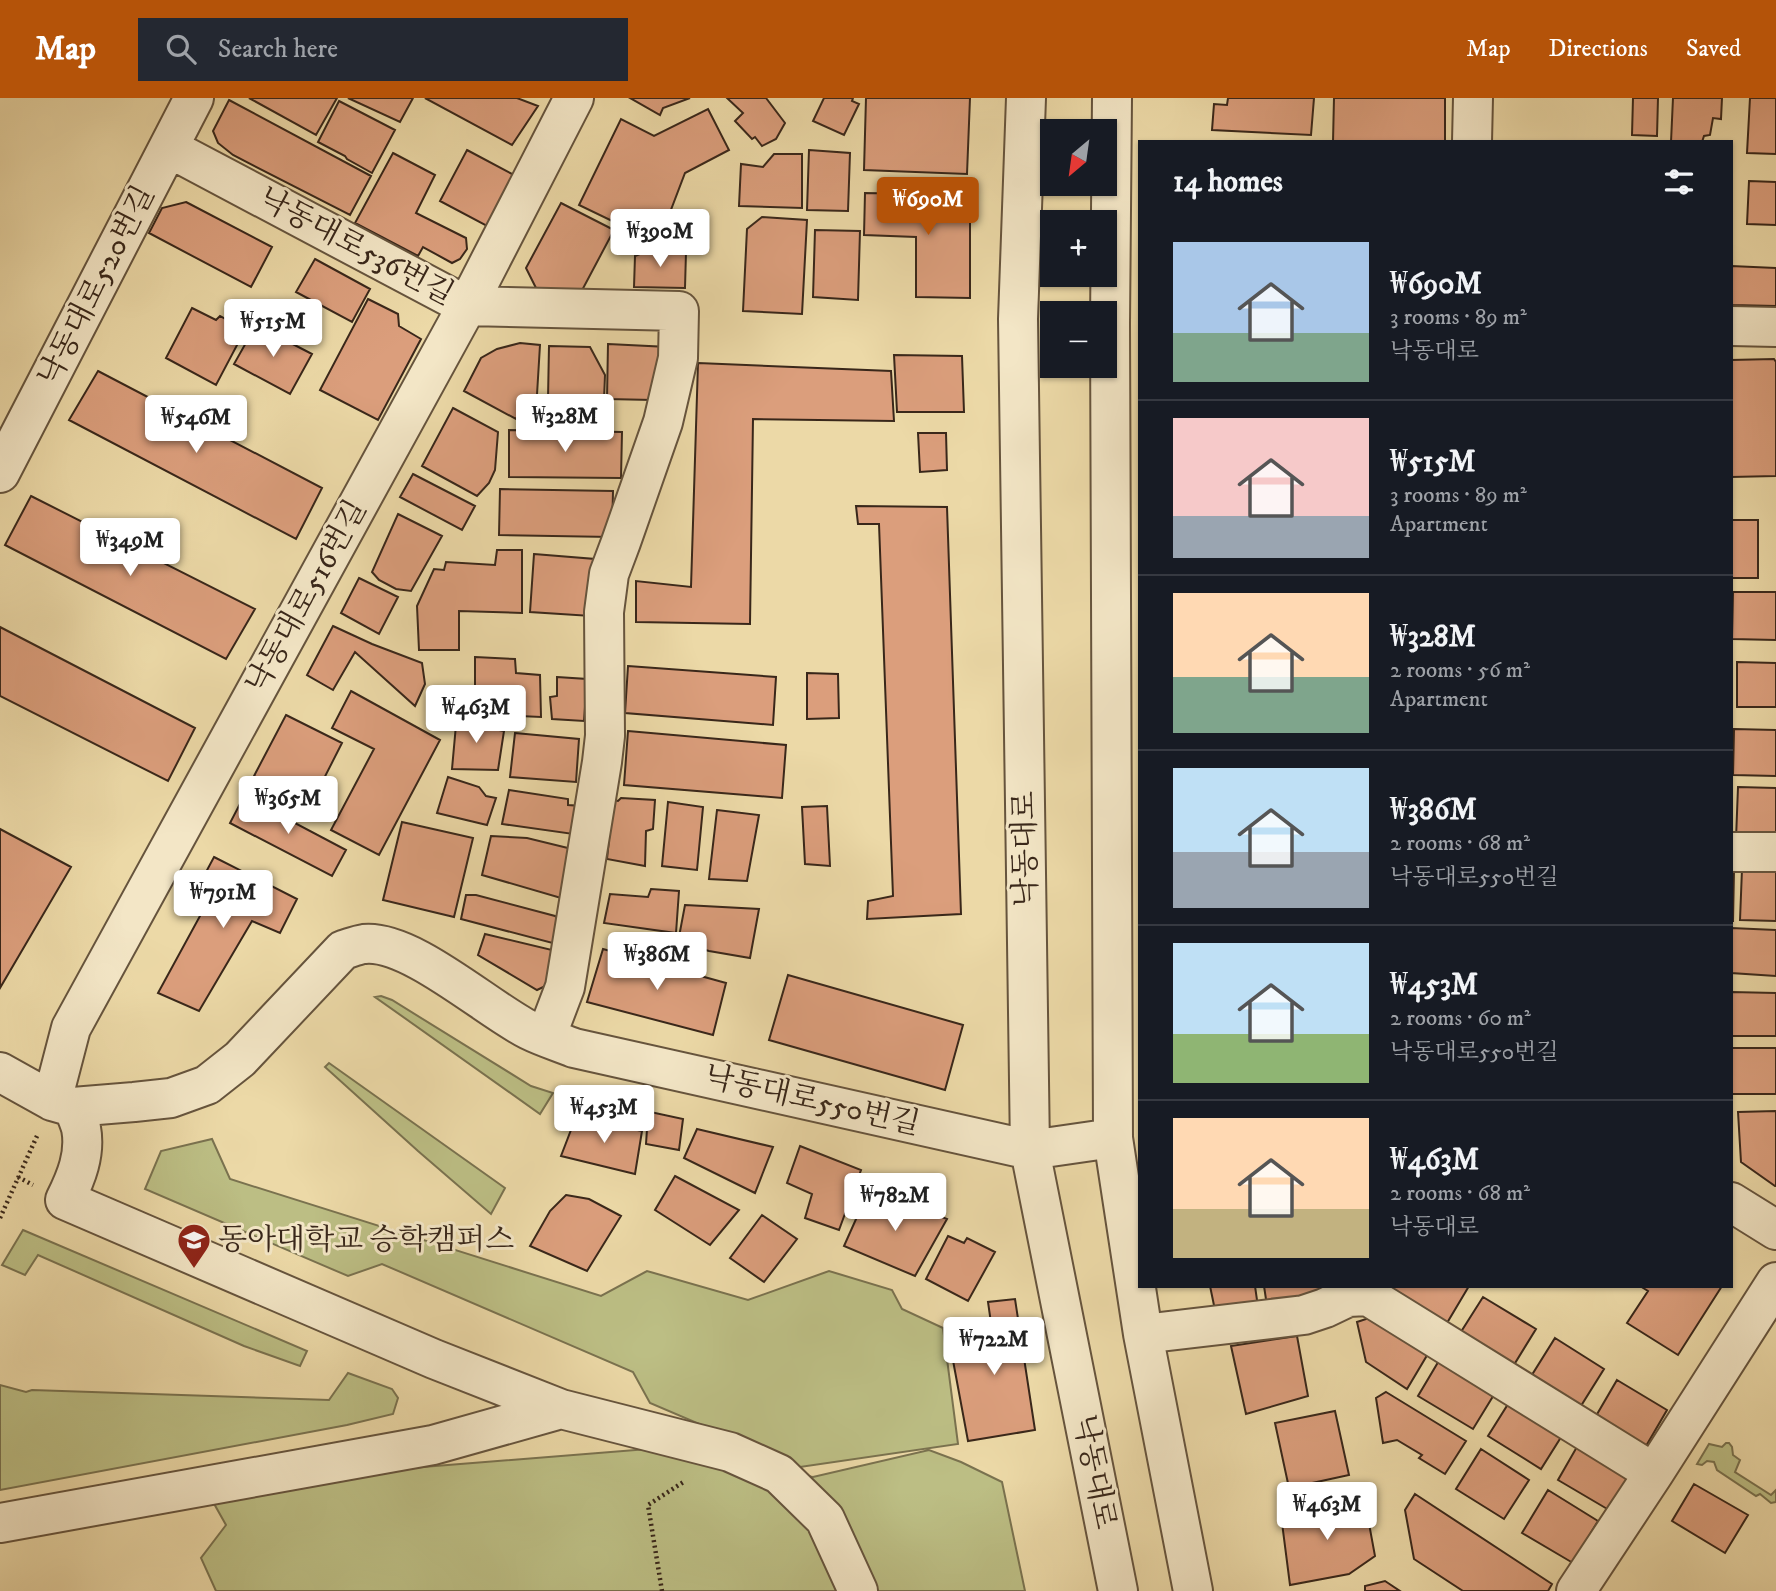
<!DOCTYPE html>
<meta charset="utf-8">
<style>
:root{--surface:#171b24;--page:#242831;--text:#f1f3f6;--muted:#9ea1a6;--line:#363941;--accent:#b45309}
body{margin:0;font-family:"IM FELL DW Pica","Noto Serif KR",serif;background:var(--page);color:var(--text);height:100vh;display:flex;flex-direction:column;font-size:26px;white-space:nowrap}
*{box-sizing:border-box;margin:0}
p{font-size:23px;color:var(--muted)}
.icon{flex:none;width:38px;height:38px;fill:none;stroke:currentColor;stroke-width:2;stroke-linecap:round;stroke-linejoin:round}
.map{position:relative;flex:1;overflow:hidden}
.sheet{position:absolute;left:1138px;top:42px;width:595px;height:1148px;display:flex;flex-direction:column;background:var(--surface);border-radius:0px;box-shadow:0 2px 5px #0004}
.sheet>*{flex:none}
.needle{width:46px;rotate:209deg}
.buttons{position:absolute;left:1040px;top:21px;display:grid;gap:14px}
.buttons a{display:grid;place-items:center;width:77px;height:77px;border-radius:0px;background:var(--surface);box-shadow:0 2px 5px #0004;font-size:35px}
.price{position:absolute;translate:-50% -60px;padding:0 16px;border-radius:7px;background:#fff;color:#222;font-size:23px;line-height:46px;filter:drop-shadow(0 2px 4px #0008)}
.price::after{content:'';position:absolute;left:50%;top:42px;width:21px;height:16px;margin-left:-10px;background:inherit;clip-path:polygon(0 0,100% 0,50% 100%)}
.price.selected{background:var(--accent);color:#fff}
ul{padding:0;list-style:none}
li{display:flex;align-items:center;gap:21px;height:175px;padding:0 35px}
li+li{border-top:2px solid var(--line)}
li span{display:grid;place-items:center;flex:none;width:196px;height:140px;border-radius:0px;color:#555}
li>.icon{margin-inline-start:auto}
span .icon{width:84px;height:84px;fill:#fffc;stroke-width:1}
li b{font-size:30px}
h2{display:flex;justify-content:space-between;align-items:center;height:84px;padding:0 35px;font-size:30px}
header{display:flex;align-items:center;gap:42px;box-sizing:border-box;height:98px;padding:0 35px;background:var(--accent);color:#fff}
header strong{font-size:33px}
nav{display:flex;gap:38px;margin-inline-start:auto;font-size:24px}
.search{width:490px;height:63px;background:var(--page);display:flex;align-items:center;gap:18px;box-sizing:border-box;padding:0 24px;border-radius:0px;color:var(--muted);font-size:26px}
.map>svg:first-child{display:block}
.green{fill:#bcbe84;stroke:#7a724f;stroke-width:2}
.building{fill:#db9e7c;stroke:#39271a;stroke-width:2}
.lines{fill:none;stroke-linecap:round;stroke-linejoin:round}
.minor-casing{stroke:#66543d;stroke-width:42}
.path{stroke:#39271a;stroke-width:4.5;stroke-dasharray:2 3.5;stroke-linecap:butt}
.minor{stroke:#f3e6c6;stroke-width:38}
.labels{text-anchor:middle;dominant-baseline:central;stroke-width:6;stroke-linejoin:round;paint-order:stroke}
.street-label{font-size:30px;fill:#39271a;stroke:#f3e6c6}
.poi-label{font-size:30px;fill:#39271a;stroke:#f3e6c6;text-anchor:start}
</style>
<header>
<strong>Map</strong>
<div class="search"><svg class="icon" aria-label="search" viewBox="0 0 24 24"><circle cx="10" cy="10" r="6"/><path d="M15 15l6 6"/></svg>Search here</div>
<nav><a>Map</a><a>Directions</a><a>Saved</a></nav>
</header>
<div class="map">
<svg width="1776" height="1493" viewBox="0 0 1776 1493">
<rect width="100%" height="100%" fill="#ecd9a7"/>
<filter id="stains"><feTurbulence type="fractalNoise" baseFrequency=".00286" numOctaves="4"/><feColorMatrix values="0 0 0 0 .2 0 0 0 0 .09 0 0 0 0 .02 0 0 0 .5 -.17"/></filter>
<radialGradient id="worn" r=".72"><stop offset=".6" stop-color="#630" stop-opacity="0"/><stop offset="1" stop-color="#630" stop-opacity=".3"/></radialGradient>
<path class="green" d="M381,898L392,902L531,988L553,995L540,1016L375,899Z
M329,965L505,1090L491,1116L418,1053L325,969Z
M212,1041L230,1081L601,1198L647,1173L748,1202L829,1173L892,1192L902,1211L943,1230L958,1346L800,1369L650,1305L633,1274L382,1166L348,1178L145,1091L161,1053Z
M23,1132L307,1253L300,1268L244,1248L38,1157L25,1177L2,1167Z
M348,1275L392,1291L398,1300L393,1316L347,1327L0,1392V1287L26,1294L32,1292L329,1302Z
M1726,1345H1729L1732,1349L1733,1357L1740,1362L1735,1374L1771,1397L1776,1392V1404L1771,1405L1760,1396L1756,1398L1717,1372L1714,1364L1707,1363L1702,1367L1697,1366L1709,1346L1722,1349Z
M648,1351L813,1379L929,1352L961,1364L1002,1384L1025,1493H216L201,1460L226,1427L208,1395L398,1371Z"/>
<path class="building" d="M249,0H337L316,37Z
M348,0H413L400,24Z
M425,0H517L538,8L512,47Z
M630,0H690L663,10L660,17Z
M727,0H766L785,25L776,41L762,48L755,39L752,41L735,23L743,15Z
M824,0H853L852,3L859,6L844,37L813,23Z
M866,0H970L967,76L864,72Z
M1228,0H1314L1311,37L1212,32L1214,6L1227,7Z
M1334,0H1445V44H1333Z
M1633,0H1658L1657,38L1632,37Z
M1673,0H1722L1721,21L1713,20L1710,37L1704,38L1702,44H1671Z
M1750,0H1776V56L1747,55Z
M229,2L371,78L350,117L233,57L218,45L213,33Z
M339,3L395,32L372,75L347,61L345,58L318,44Z
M708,11L729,52L685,75L664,130L637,135L579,107L621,21L654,38Z
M467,52L514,77L487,128L440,103Z
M809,52L850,55L848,113L807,112Z
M393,55L435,77L416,115L466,140L467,151L460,161L452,165L423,149L418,158L355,125Z
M774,56H802V110L739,108L741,66L763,69Z
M1749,83L1776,84V127L1747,126Z
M865,95L970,97V200L916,199V139L864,137Z
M186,104L272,149L251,189L149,135L162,110Z
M561,105L614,132L579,198H540L526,170Z
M762,119L807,122L802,216L743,213L747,131Z
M815,132L860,133L858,202L813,199Z
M655,150L686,154L685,190L634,189L635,158Z
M315,161L370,191L352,224L296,194Z
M1731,168L1776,170V208L1731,207Z
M368,201L398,216L399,228L421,241L378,322L320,292Z
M192,210L216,222L220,218L245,232L216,287L166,260Z
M256,227L312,256L290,296L234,266Z
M520,245L540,247L536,313H521L516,321L464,293L481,260L497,251Z
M608,246L668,249L653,302L607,301Z
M549,248L590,249L605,277L604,301H548Z
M894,257L962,258L964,314H897Z
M1774,261L1776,264V378L1731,379V262Z
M698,265L891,273L894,323L753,321L750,526L636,524V483L691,489Z
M98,273L322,390L296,441L69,322Z
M453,310L498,334L495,372L489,385L477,398L422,368Z
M509,332L622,334L621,380L509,379Z
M918,335H946L947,372L920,374Z
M413,376L475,408L462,432L400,399Z
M500,391L613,393L612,439L499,437Z
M31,398L255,511L226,561L5,447Z
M856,408L947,409L961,816L867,821L868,803L893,798L879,426H858Z
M398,416L442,438L411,493L396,491L379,482L372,474Z
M1731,422H1758V480H1731Z
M497,452H522V515L459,513V552H419L417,508L434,471L444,472L446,464L495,467Z
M534,456L595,461L591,518L530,514Z
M359,480L398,499L379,536L341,515Z
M1733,494H1776V542L1732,541Z
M333,528L372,546L422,565L425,586L415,608L355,554L333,592L307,577Z
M0,529L195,630L168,683L0,598Z
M475,559L515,561L516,575L540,577L541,619L475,616Z
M1737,564L1776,565V609H1737Z
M628,568L776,579L773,627L625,615Z
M807,575L838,576L839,620L807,621Z
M557,579L587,581L584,623L552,621L550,599L557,598Z
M351,593L440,642L379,757L331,732L374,651L332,630Z
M457,616L483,620V629L504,633L498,672L452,671Z
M286,617L342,645L311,706L254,678Z
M1734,631L1776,632V678L1733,677Z
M628,633L786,647L782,700L624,687Z
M515,635L579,641L576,684L510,679Z
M448,679L479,689L486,698L496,700L487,727L437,715Z
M1738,689L1776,690V743L1736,741Z
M509,692L568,701V707L582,708L573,736L502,726Z
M244,698L346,752L332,778L230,725Z
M621,700L655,702L653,731L646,733L645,768L607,761L613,702L618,703Z
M668,704L703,709L697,772L662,768Z
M827,708L830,768L805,766L802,709Z
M717,712L759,717L747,783L709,781Z
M402,724L473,740L454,819L383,802Z
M0,731L71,769L0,890Z
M491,738L527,740L572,751L561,800L482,777Z
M214,759L297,801L280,835L252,823L199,913L158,895L212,796L198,789Z
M1731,771H1734L1733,823H1731Z
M1742,771L1776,772V823L1740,822Z
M651,791L679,793L676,835L604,825L610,796L648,799Z
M466,797H476L555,818L565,827L564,848L461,821Z
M685,807L759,811L750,860L709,853L678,844Z
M1731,830L1776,832V878L1731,875Z
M485,836L552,852L556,883L537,892L478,857Z
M603,851L726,885L713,937L587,904Z
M788,877L963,927L945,992L769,942Z
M1731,894L1776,895V938H1731Z
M1731,950H1776V996H1731Z
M581,999L683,1021L679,1052L646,1046L647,1031L585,1017Z
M1776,1013V1088H1775L1741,1064L1738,1014Z
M576,1019L642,1033L635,1076L561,1058Z
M697,1031L773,1049L755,1095L684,1060Z
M800,1048L861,1072L839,1132L805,1120L812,1096L787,1085Z
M675,1078L739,1112L710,1147L655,1112Z
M566,1097L589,1101L621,1118L587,1173L530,1148L550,1113Z
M888,1098L947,1121L915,1178L844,1148L865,1101Z
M762,1117L797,1141L764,1184L730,1160Z
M948,1138L964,1145L967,1140L995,1154L968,1203L926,1181Z
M1210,1188H1255L1258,1209L1216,1217Z
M1264,1188H1327L1328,1199L1267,1208Z
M1394,1188H1469L1444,1230L1389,1196Z
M1640,1188H1722L1678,1257L1627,1225L1648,1193Z
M1483,1199L1536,1231L1512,1270L1459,1237Z
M1015,1201L1035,1332L968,1343L949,1241L992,1232L988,1204Z
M1372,1219L1429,1254L1407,1291L1366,1264L1357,1224Z
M1297,1238L1308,1298L1246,1316L1231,1248Z
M1555,1240L1604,1271L1579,1311L1530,1280Z
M1440,1261L1495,1295L1473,1331L1418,1298Z
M1617,1282L1667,1312L1646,1348L1596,1318Z
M1386,1294L1466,1343L1445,1376L1419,1360L1422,1357L1397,1342L1383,1345L1376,1300Z
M1510,1303L1563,1336L1541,1371L1488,1338Z
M1335,1313L1349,1377L1289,1390L1275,1325Z
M1578,1347L1630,1377L1609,1412L1558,1382Z
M1481,1351L1529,1382L1504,1421L1456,1391Z
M1694,1386L1748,1417L1725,1455L1672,1423Z
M1548,1392L1598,1423L1573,1465L1522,1435Z
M1415,1396L1552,1486L1548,1493H1463L1414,1461L1405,1412Z
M1365,1404L1375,1458L1349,1476L1290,1487L1281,1417Z
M1385,1483L1400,1493H1365V1488Z"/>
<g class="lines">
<defs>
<path id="minor" d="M1026,0L1018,221L1030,1052L1118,1493
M1112,0L1110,226L1113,1040L1143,1236L1193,1493
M1472,44L1473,0
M169,50L467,208L679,213L678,260L663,324L621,444L609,476L604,514L605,638L602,664L565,889L546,939
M1731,228L1776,229
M0,375L194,0
M1731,754H1776
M0,974L52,1003L73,1009L134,1004L171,1000L207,987L240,961L343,852C350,850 357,847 364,846C410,841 487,911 529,932C543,939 559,944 574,950L1030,1052L1113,1040
M52,1003L71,930L467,208L574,0
M73,1009C76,1016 79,1023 81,1030C86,1056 76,1080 65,1102L434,1261L561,1311L730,1354L779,1376L825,1421L858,1493
M1731,1104L1776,1132
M1143,1236L1304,1217L1325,1210L1348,1199L1368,1198L1654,1375
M0,1425L433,1347L561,1311
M1576,1493L1654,1375L1776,1184"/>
</defs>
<use href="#minor" class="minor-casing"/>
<path class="path" d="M18,1079L33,1087
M0,1120L37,1038
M662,1493L648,1407L685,1383"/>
<use href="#minor" class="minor"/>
</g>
<defs>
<symbol id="university-pin" viewBox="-11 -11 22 30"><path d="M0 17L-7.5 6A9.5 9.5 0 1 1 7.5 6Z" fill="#8f2418" stroke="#f3e6c6"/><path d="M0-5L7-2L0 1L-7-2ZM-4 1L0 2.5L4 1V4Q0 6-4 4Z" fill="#fff"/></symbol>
</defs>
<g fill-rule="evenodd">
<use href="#university-pin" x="175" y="1123" width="38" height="52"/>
</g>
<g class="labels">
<g class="street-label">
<text transform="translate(356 149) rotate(28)">낙동대로536번길</text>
<text transform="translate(97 188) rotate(-63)">낙동대로520번길</text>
<text transform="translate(307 499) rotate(-61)">낙동대로516번길</text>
<text transform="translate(1026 751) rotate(-91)">낙동대로</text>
<text transform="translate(812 1003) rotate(13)">낙동대로550번길</text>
<text transform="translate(1094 1374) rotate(79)">낙동대로</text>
</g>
<g class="poi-label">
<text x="218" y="1142">동아대학교 승학캠퍼스</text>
</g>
</g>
<rect width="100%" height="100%" filter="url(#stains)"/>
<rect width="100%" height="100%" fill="url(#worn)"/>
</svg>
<div class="buttons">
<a><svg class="needle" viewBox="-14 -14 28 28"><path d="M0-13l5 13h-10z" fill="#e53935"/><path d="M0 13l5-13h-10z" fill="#9ea1a6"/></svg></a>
<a>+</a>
<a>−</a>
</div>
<b class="price selected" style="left:928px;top:139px">₩690M</b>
<b class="price" style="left:660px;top:171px">₩390M</b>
<b class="price" style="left:273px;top:261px">₩515M</b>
<b class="price" style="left:565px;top:356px">₩328M</b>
<b class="price" style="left:196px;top:357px">₩546M</b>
<b class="price" style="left:130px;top:480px">₩349M</b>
<b class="price" style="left:476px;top:647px">₩463M</b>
<b class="price" style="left:288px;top:738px">₩365M</b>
<b class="price" style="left:223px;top:832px">₩791M</b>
<b class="price" style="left:657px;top:894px">₩386M</b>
<b class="price" style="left:604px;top:1047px">₩453M</b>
<b class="price" style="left:895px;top:1135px">₩782M</b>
<b class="price" style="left:994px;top:1279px">₩722M</b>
<b class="price" style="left:1327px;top:1444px">₩463M</b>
<section class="sheet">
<h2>14 homes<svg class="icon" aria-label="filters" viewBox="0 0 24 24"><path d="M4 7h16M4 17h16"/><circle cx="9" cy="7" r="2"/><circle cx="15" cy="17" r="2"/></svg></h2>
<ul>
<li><span style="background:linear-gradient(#a9c7e8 65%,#7fa58c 0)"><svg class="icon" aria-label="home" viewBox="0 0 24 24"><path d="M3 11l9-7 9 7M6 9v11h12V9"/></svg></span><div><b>₩690M</b><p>3 rooms · 89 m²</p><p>낙동대로</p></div></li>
<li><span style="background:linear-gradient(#f6c9c9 70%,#9aa5b1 0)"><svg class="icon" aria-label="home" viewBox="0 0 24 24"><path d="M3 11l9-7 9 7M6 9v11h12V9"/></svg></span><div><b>₩515M</b><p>3 rooms · 89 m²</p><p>Apartment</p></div></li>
<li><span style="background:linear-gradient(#ffd9b3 60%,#7fa58c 0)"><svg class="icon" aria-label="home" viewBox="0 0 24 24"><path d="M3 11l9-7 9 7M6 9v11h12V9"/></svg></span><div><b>₩328M</b><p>2 rooms · 56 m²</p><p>Apartment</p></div></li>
<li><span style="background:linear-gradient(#bfe0f5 60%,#9aa5b1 0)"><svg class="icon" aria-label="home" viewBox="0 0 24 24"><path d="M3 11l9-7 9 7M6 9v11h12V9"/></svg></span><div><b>₩386M</b><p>2 rooms · 68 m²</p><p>낙동대로550번길</p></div></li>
<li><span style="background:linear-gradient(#bfe0f5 65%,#8fb573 0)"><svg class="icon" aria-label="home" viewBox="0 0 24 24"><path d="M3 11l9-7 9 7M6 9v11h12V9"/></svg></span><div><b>₩453M</b><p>2 rooms · 60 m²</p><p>낙동대로550번길</p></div></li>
<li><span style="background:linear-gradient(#ffd9b3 65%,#c2b280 0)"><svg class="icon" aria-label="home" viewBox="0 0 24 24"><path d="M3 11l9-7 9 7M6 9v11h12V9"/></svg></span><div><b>₩463M</b><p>2 rooms · 68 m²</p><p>낙동대로</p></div></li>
</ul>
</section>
</div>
